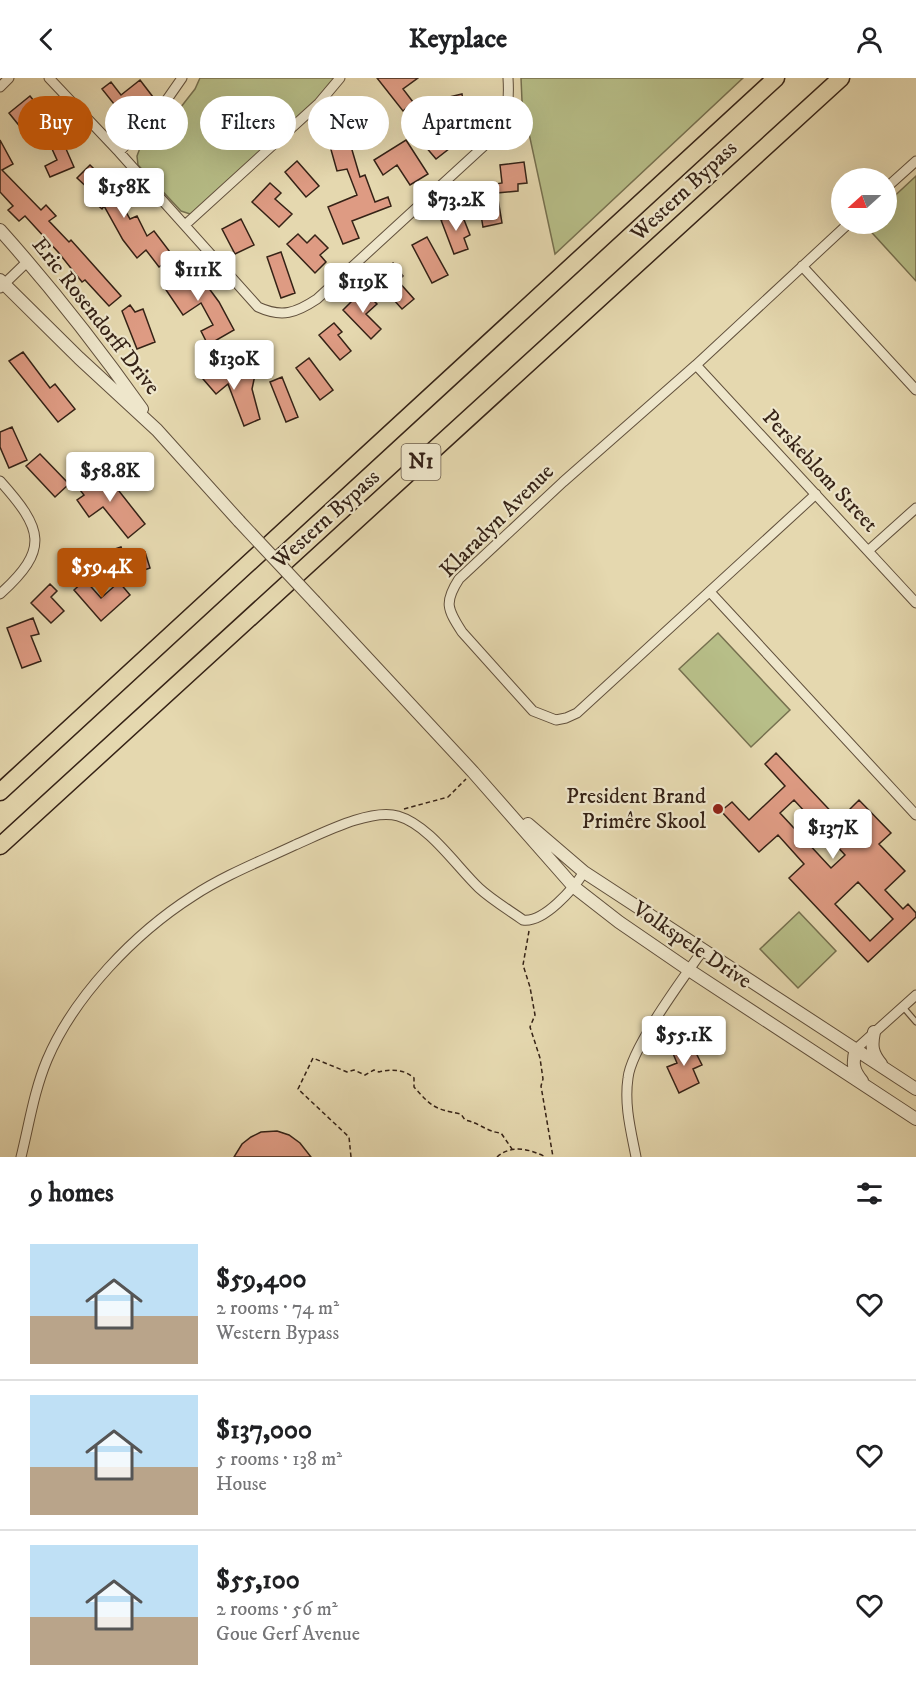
<!DOCTYPE html>
<meta charset="utf-8">
<style>
:root{--surface:#fff;--page:#f6f6f6;--text:#202124;--muted:#757577;--line:#e0e0e0;--accent:#b45309}
body{margin:0;font-family:"IM FELL DW Pica",serif;background:var(--page);color:var(--text);height:100vh;display:flex;flex-direction:column;font-size:22px;white-space:nowrap}
*{box-sizing:border-box;margin:0}
p{font-size:20px;color:var(--muted)}
.icon{flex:none;width:33px;height:33px;fill:none;stroke:currentColor;stroke-width:2;stroke-linecap:round;stroke-linejoin:round}
.map{position:relative;height:1079px;overflow:hidden}
.panel{display:flex;flex-direction:column;background:var(--surface);flex:1}
.panel>*{flex:none}
.hud{position:absolute;left:18px;top:18px;width:600px;height:54px;display:flex;gap:12px}
.needle{width:39px;rotate:249deg}
.buttons{position:absolute;left:831px;top:90px;display:grid;gap:12px}
.buttons a{display:grid;place-items:center;width:66px;height:66px;border-radius:50%;background:var(--surface);box-shadow:0 6px 24px #0002;font-size:30px}
.price{position:absolute;translate:-50% -51px;padding:0 14px;border-radius:6px;background:#fff;color:#222;font-size:20px;line-height:39px;filter:drop-shadow(0 2px 3px #0008)}
.price::after{content:'';position:absolute;left:50%;top:36px;width:18px;height:14px;margin-left:-9px;background:inherit;clip-path:polygon(0 0,100% 0,50% 100%)}
.price.active{background:var(--accent);color:#fff}
ul{padding:0;list-style:none}
li{display:flex;align-items:center;gap:18px;height:150px;padding:0 30px}
li+li{border-top:2px solid var(--line)}
li span{display:grid;place-items:center;flex:none;width:168px;height:120px;border-radius:0px;color:#555}
li>.icon{margin-inline-start:auto}
span .icon{width:72px;height:72px;fill:#fffc;stroke-width:1}
li b{font-size:26px}
h2{display:flex;justify-content:space-between;align-items:center;height:72px;padding:0 30px;font-size:26px}
.chip{padding:0 21px;border-radius:27px;background:var(--surface);box-shadow:0 6px 24px #0002;font-size:21px;line-height:54px}
.chip.active{background:var(--accent);color:#fff}
header{display:flex;justify-content:space-between;align-items:center;height:78px;padding:0 30px;background:var(--surface);font-size:27px;font-weight:800}
.map>svg:first-child{display:block}
.green{fill:#b7be88;stroke:#76704f;stroke-width:1.5}
.building{fill:#de9b83;stroke:#352216;stroke-width:1.5;fill-rule:evenodd}
.lines{fill:none;stroke-linecap:round;stroke-linejoin:round}
.service-casing{stroke:#61503c;stroke-width:7}
.minor-casing{stroke:#61503c;stroke-width:11}
.tertiary-casing{stroke:#61503c;stroke-width:14}
.motorway-casing{stroke:#352216;stroke-width:19}
.path{stroke:#352216;stroke-width:1.5;stroke-dasharray:4.5 3;stroke-linecap:butt}
.service{stroke:#eee6cb;stroke-width:4.5}
.minor{stroke:#eee6cb;stroke-width:9}
.tertiary{stroke:#eee6cb;stroke-width:12}
.motorway{stroke:#e5d8af;stroke-width:16}
.tertiary-bridge-casing{stroke:#61503c;stroke-width:14;stroke-linecap:butt}
.tertiary-bridge{stroke:#eee6cb;stroke-width:12}
.poi-dot{fill:#8f2418;stroke:#eee6cb;stroke-width:2}
.labels{text-anchor:middle;dominant-baseline:central;stroke-width:4.5;stroke-linejoin:round;paint-order:stroke}
.shield{fill:#eee6cb;stroke:#6c5d4c;stroke-width:1.5}
.shield-label{font-size:21px;font-weight:bold;fill:#352216}
.street-label{font-size:22px;fill:#352216;stroke:#eee6cb}
.poi-label{font-size:22px;fill:#352216;stroke:#eee6cb;text-anchor:end}
</style>
<header><svg class="icon" aria-label="back" viewBox="0 0 24 24"><path d="M15 5l-7 7 7 7"/></svg>Keyplace<svg class="icon" aria-label="person" viewBox="0 0 24 24"><circle cx="12" cy="8" r="4"/><path d="M4 21q1-7 8-7t8 7"/></svg></header>
<div class="map">
<svg width="916" height="1079" viewBox="0 0 916 1079">
<rect width="100%" height="100%" fill="#e5d8af"/>
<filter id="stains"><feTurbulence type="fractalNoise" baseFrequency=".00333" numOctaves="4"/><feColorMatrix values="0 0 0 0 .2 0 0 0 0 .09 0 0 0 0 .02 0 0 0 .5 -.17"/></filter>
<radialGradient id="worn" r=".72"><stop offset=".6" stop-color="#630" stop-opacity="0"/><stop offset="1" stop-color="#630" stop-opacity=".3"/></radialGradient>
<path class="green" d="M200,0H337L327,14L200,132L190,136L181,133L138,87L137,78L140,70L170,43L195,11Z
M521,0H743L555,176L522,23Z
M916,98V203L864,146H886L887,125Z
M718,555L790,632L751,669L679,591Z
M799,834L836,873L798,910L760,871Z"/>
<path class="building" d="M377,0H418L403,11L413,24L403,33Z
M140,2L153,19L126,41L102,11L111,4L121,17Z
M462,16L463,23L482,19L485,32L469,36L470,42L456,45L449,19Z
M30,18L42,33L30,43L43,59L34,66L9,35Z
M371,22L379,36L375,38L383,51L369,60L362,48L355,53L349,44L346,45L343,39Z
M435,31L459,63L436,81L425,68L435,60L422,42Z
M59,55L74,89L50,99L45,88L57,82L47,60Z
M347,55L360,99L365,97L375,124L388,119L391,128L352,143L359,160L343,166L328,129L357,117L347,91L337,93L328,61Z
M0,62L13,86L2,92L41,132L46,127L56,138L49,143L69,164L71,162L121,218L109,228L85,202L82,204L58,174L25,138L19,143L8,132L13,128L0,114Z
M406,62L428,96L410,107L397,87L383,97L374,82Z
M297,83L319,108L306,119L285,94Z
M524,84L527,105L518,106V113L497,115L502,145L483,149L480,131L471,132L468,111L502,105L500,87Z
M90,87L118,114L116,116L130,141L137,138L147,158L154,153L173,178L159,189L146,172L137,180L123,162L104,128L102,131L88,119L92,114L77,100Z
M270,105L281,115L275,121L292,136L279,149L252,124Z
M461,134L470,157L464,160L468,171L454,176L441,142Z
M241,141L254,167L235,176L222,151Z
M298,156L307,165L315,157L328,170L320,177L326,184L315,195L287,166Z
M427,159L448,197L432,205L412,167Z
M281,174L295,215L281,220L267,179Z
M393,185L403,198L398,203L414,221L402,231L375,201Z
M191,186L219,224L234,252L208,267L201,253L213,247L201,225L183,237L162,206Z
M363,212L377,226L366,236L381,251L371,261L343,232Z
M130,227L135,234L143,231L155,264L137,271L122,233Z
M334,245L342,254L338,257L351,273L340,282L319,257Z
M23,274L50,310L55,306L75,331L58,344L9,283Z
M309,280L333,312L320,322L296,290Z
M208,284L216,293L220,289L235,306L240,292L255,297L252,311L260,341L244,348L228,306L216,316L197,294Z
M282,299L298,339L286,344L270,304Z
M12,349L27,382L9,390L0,369V354Z
M40,376L69,406L55,419L26,388Z
M112,390L122,403L115,408L145,446L128,460L103,429L89,439L77,422L84,417L80,412Z
M121,469L125,480L145,474L150,490L121,500L115,481L103,485L100,476Z
M85,502L101,520L119,504L130,517L101,543L74,512Z
M50,506L57,513L51,519L64,533L51,545L31,525Z
M33,540L39,556L31,558L41,583L22,590L7,550Z
M776,675L839,742L859,722L891,755L879,766L905,793L885,812L903,831L908,826L916,835V839L868,884L789,800L804,786L778,757L759,774L721,733L732,724L749,742L785,708L765,686ZM794,722L845,777L831,790L780,735ZM858,804L893,841L870,863L835,826Z
M680,961L687,975L694,971L702,987L693,991L699,1005L679,1015L667,989L677,985L669,966Z
M277,1053L289,1057L300,1065L311,1079H234L242,1066L251,1059L261,1054Z"/>
<g class="lines">
<defs>
<path id="service" d="M903,929L916,944"/>
<path id="minor" d="M49,0L119,74L258,229C282,240 296,235 317,221L485,67C506,43 510,32 508,0
M0,9L9,0
M119,74L159,33L182,0
M886,110L916,83
M185,147L319,25L340,0
M802,188L916,312
M0,210L28,183
M696,287L916,525
M0,403C43,451 50,471 0,516
M816,416L577,635L566,640L556,642L533,633L462,554C447,531 444,524 459,501L563,404L696,287L848,146
M868,473L916,430
M710,514L916,737
M856,971L916,917
M21,1079C29,1047 34,1013 47,982C74,918 135,855 193,818C225,797 261,783 295,767C321,756 370,730 398,738C429,747 456,788 479,810C492,822 509,832 523,842C544,845 574,810 584,794
M636,1079C631,1053 624,1027 628,1000C631,970 684,899 703,872"/>
<path id="tertiary" d="M0,152C51,209 98,269 142,331
M0,202L79,280L157,352L239,443
M315,524L473,694L574,809L619,844L689,892L916,1041
M528,746L584,794L916,1011
M874,954C871,968 872,975 881,986
M856,971C852,985 853,992 862,1003"/>
<path id="motorway" d="M0,714L776,0
M0,768L841,0"/>
</defs>
<use href="#service" class="service-casing"/>
<use href="#minor" class="minor-casing"/>
<use href="#tertiary" class="tertiary-casing"/>
<use href="#motorway" class="motorway-casing"/>
<path class="path" d="M404,731L448,719L466,701
M529,853L523,887L530,909L535,937L530,949L540,980L543,1001L541,1008L553,1079
M351,1079L349,1059L298,1011L313,980L347,994L354,992L365,997L374,992L379,994C391,991 404,991 414,1000V1009C432,1029 434,1031 461,1036L465,1042C480,1045 487,1054 501,1055L512,1071
M497,1079C512,1066 529,1071 546,1079"/>
<use href="#service" class="service"/>
<use href="#minor" class="minor"/>
<use href="#tertiary" class="tertiary"/>
<use href="#motorway" class="motorway"/>
<defs>
<path id="tertiary-bridge" d="M239,443L315,524"/>
</defs>
<use href="#tertiary-bridge" class="tertiary-bridge-casing"/>
<use href="#tertiary-bridge" class="tertiary-bridge"/>
</g>
<circle class="poi-dot" cx="718" cy="731" r="6"/>
<g class="labels">
<rect class="shield" x="401.5" y="366" width="39" height="36" rx="4.5"/>
<g class="shield-label">
<text x="421" y="384">N1</text>
</g>
<g class="street-label">
<text transform="translate(684 113) rotate(-43)">Western Bypass</text>
<text transform="translate(96 238) rotate(52)">Eric Rosendorff Drive</text>
<text transform="translate(820 393) rotate(47)">Perskeblom Street</text>
<text transform="translate(326 441) rotate(-42)">Western Bypass</text>
<text transform="translate(497 443) rotate(-45)">Klaradyn Avenue</text>
<text transform="translate(692 867) rotate(34)">Volkspele Drive</text>
</g>
<g class="poi-label">
<text x="706" y="718">President Brand<tspan x="706" dy="25">Primêre Skool</tspan></text>
</g>
</g>
<rect width="100%" height="100%" filter="url(#stains)"/>
<rect width="100%" height="100%" fill="url(#worn)"/>
</svg>
<div class="buttons">
<a><svg class="needle" viewBox="-14 -14 28 28"><path d="M0-13l5 13h-10z" fill="#e53935"/><path d="M0 13l5-13h-10z" fill="#757577"/></svg></a>
</div>
<b class="price" style="left:124px;top:141px">$158K</b>
<b class="price" style="left:456px;top:154px">$73.2K</b>
<b class="price" style="left:198px;top:224px">$111K</b>
<b class="price" style="left:363px;top:236px">$119K</b>
<b class="price" style="left:234px;top:313px">$130K</b>
<b class="price" style="left:110px;top:425px">$58.8K</b>
<b class="price active" style="left:102px;top:521px">$59.4K</b>
<b class="price" style="left:833px;top:782px">$137K</b>
<b class="price" style="left:684px;top:989px">$55.1K</b>
<div class="hud">
<a class="chip active">Buy</a>
<a class="chip">Rent</a>
<a class="chip">Filters</a>
<a class="chip">New</a>
<a class="chip">Apartment</a>
</div>
</div>
<section class="panel">
<h2>9 homes<svg class="icon" aria-label="filters" viewBox="0 0 24 24"><path d="M4 7h16M4 17h16"/><circle cx="9" cy="7" r="2"/><circle cx="15" cy="17" r="2"/></svg></h2>
<ul>
<li><span style="background:linear-gradient(#bfe0f5 60%,#b9a48a 0)"><svg class="icon" aria-label="home" viewBox="0 0 24 24"><path d="M3 11l9-7 9 7M6 9v11h12V9"/></svg></span><div><b>$59,400</b><p>2 rooms · 74 m²</p><p>Western Bypass</p></div><svg class="icon" aria-label="heart" viewBox="0 0 24 24"><path d="M12 20l-8-8c-3-5 5-10 8-4 3-6 11-1 8 4z"/></svg></li>
<li><span style="background:linear-gradient(#bfe0f5 60%,#b9a48a 0)"><svg class="icon" aria-label="home" viewBox="0 0 24 24"><path d="M3 11l9-7 9 7M6 9v11h12V9"/></svg></span><div><b>$137,000</b><p>5 rooms · 138 m²</p><p>House</p></div><svg class="icon" aria-label="heart" viewBox="0 0 24 24"><path d="M12 20l-8-8c-3-5 5-10 8-4 3-6 11-1 8 4z"/></svg></li>
<li><span style="background:linear-gradient(#bfe0f5 60%,#b9a48a 0)"><svg class="icon" aria-label="home" viewBox="0 0 24 24"><path d="M3 11l9-7 9 7M6 9v11h12V9"/></svg></span><div><b>$55,100</b><p>2 rooms · 56 m²</p><p>Goue Gerf Avenue</p></div><svg class="icon" aria-label="heart" viewBox="0 0 24 24"><path d="M12 20l-8-8c-3-5 5-10 8-4 3-6 11-1 8 4z"/></svg></li>
</ul>
</section>
